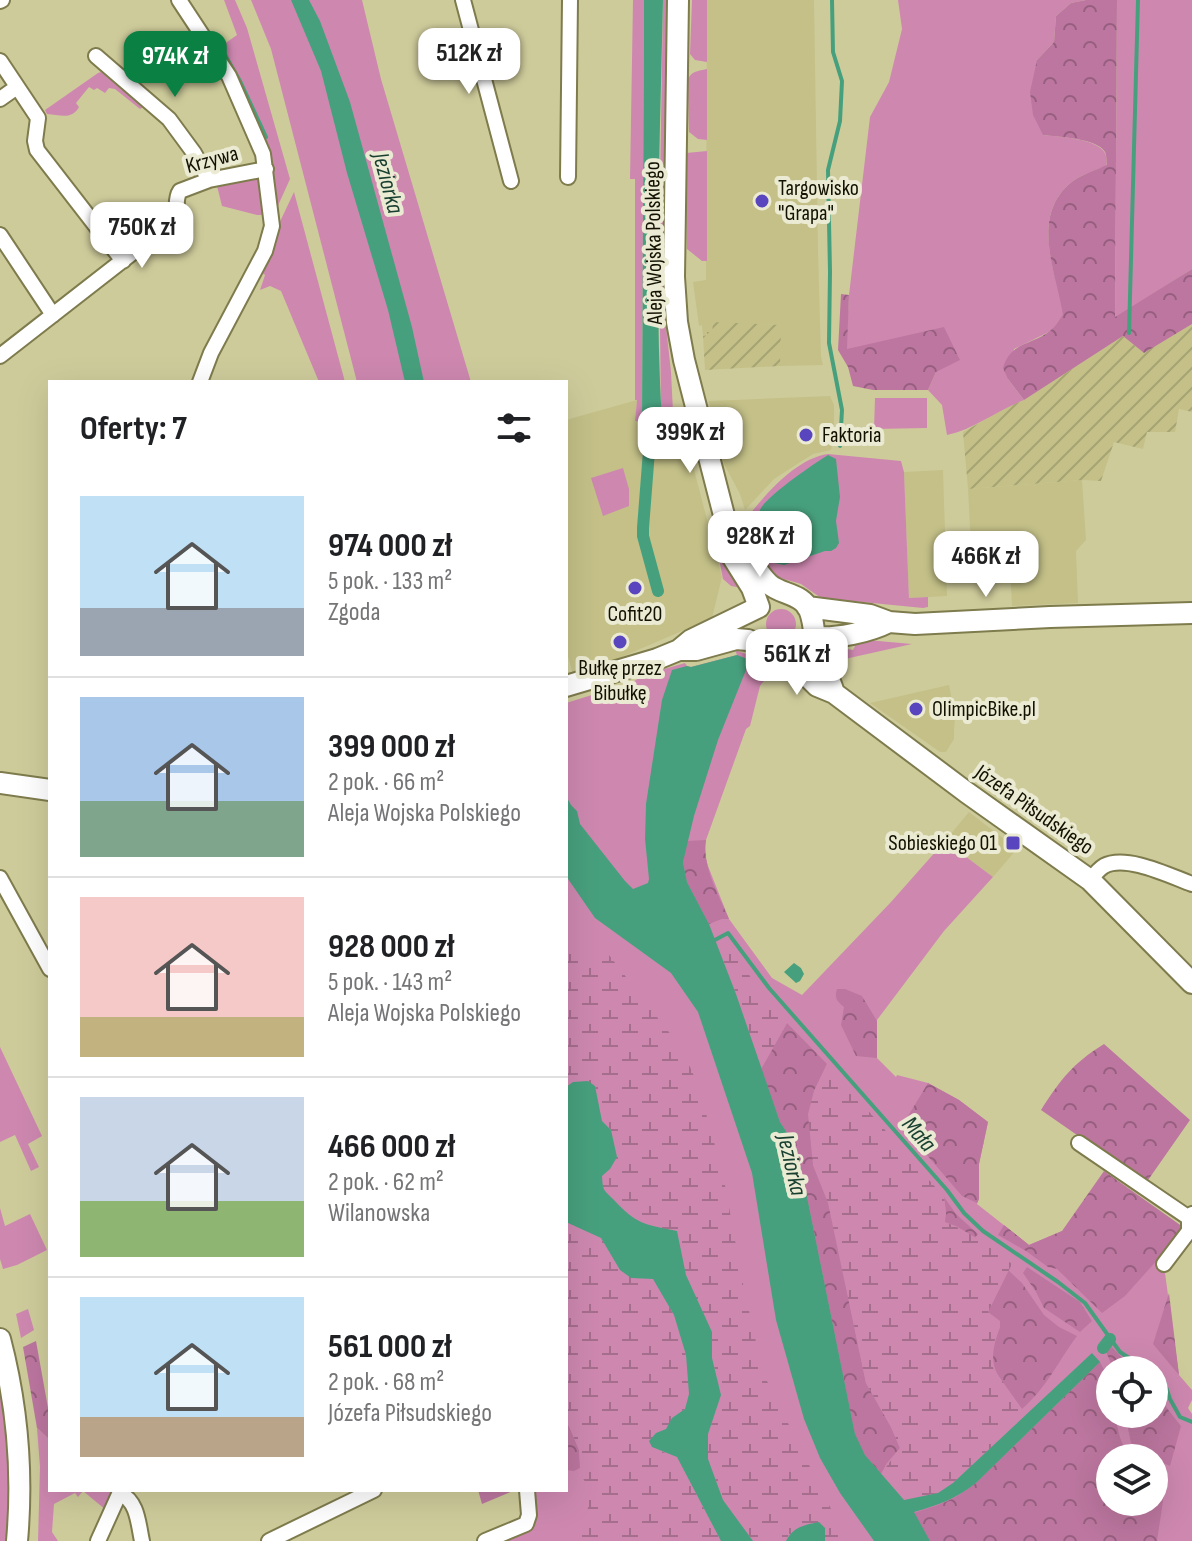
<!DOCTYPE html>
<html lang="pl">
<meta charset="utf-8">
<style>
:root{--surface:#fff;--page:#f6f6f6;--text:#202124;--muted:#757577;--line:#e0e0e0;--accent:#0b8043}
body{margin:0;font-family:"Sofia Sans Condensed",sans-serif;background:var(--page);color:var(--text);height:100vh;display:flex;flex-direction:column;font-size:30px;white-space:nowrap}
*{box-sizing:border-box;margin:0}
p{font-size:26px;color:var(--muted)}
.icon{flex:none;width:44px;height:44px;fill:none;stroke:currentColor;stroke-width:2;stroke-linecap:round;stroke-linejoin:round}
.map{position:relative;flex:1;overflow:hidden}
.side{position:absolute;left:48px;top:380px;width:520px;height:1112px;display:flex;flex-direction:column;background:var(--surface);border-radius:0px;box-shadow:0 8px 32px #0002}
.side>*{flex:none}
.buttons{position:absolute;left:1096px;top:1356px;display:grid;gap:16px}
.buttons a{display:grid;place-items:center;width:72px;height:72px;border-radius:50%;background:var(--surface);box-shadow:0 8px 32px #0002;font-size:40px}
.price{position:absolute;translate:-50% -68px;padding:0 18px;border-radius:16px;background:#fff;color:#222;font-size:26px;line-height:52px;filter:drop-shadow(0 2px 4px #0008)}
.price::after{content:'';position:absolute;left:50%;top:48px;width:24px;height:18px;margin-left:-12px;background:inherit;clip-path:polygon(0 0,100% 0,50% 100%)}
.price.selected{background:var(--accent);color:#fff}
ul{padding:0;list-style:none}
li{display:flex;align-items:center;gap:24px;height:200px;padding:0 32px}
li+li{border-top:2px solid var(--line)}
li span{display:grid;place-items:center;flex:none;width:224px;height:160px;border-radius:0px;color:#555}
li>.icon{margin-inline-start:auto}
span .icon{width:96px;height:96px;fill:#fffc;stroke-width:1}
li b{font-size:34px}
h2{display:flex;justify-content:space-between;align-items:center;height:96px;padding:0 32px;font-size:34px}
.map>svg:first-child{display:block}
.built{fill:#c4c088}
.industrial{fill:url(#industrial-furrows)}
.green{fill:#ce88b0;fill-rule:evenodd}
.forest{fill:url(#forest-crowns)}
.wetland{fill:url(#wetland-marsh)}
.water{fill:#47a07d}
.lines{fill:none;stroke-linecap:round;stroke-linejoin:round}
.stream{stroke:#47a07d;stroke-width:4}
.canal{stroke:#47a07d;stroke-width:12}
.street-casing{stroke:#7e7b4d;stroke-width:18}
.secondary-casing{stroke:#7e7b4d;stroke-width:24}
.street{stroke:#fff;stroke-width:14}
.secondary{stroke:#fff;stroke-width:20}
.poi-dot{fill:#5946be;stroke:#ebead2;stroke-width:3}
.labels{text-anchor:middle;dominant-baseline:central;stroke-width:8;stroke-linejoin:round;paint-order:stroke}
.street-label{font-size:22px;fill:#121102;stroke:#ebead2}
.poi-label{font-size:22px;fill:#121102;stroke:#ebead2;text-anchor:start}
.water-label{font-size:24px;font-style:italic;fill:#183f30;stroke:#ebead2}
</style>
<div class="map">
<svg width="1192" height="1541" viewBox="0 0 1192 1541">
<defs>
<pattern id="industrial-furrows" width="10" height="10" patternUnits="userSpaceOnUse" patternTransform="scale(2)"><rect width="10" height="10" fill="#c4c088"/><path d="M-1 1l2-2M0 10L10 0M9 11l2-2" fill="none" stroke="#a7a474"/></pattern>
<pattern id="forest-crowns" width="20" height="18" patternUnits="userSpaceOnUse" patternTransform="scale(2)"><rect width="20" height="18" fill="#bc769f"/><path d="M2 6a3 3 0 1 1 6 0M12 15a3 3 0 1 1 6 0" fill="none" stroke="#975f7f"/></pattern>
<pattern id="wetland-marsh" width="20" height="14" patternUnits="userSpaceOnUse" patternTransform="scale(2)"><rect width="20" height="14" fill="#ce88b0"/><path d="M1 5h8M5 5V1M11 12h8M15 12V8" fill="none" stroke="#a66e8d"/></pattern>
</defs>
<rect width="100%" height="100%" fill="#cecb9b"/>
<path class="built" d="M707,0H814L818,250L821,357L823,365L780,366V325L713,323L712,332L703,336L702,325L699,326L693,282L706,280Z
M830,396L834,405V435L831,450L813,454L774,479L745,510L740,494L724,464L711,415L709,401Z
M637,400L635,421L661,423V413L679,412L722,577L712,618L617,659L573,674L566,649V420Z
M943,470L947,596L909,598L904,472Z
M1082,480L1086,540L1076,551L1078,603L1012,606L1010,565L972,567L968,489Z
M949,685L955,717L954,730V739L946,752H940L870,703Z
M969,812L1017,849L993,877L945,841Z"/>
<path class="industrial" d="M713,322L781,325L780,366L705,370L703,336L707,335V332H712Z
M1192,324V412L1179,409L1175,432H1147L1143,449L1114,442L1101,481L1082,480L968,489L963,432L1011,405L1024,400L1123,336L1144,353Z"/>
<path class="green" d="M224,0H235L247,28L290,179L276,210L271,160L266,140L264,141L217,49L237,35Z
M251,0H362L381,79L471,382H357L271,49Z
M633,0H644L642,422L635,421L637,400H635V179H630Z
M663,0H667L663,299L671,372L673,412L661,413L659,244Z
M692,0H707V62L695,60L690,54Z
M898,0H1086L1071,3L1056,16L1054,42L1037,60L1043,135C1058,137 1097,138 1105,153C1107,157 1106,161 1107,166C1096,170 1083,174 1073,181C1029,215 1056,271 1064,315L1051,331L1014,349L1008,379L1024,400C997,410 975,429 947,435L942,405L928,390L936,372L846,350L849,295L870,117L889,82L902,29Z
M1117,0H1192V269L1115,318Z
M707,69V140L698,139L689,132L688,79C692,71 698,71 707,69Z
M101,72L143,107L140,109L115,89L109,88L105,93L97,88L94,90L89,87L76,103L79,107C72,120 60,115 47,114L45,110L98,73Z
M707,151V261H702L687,249L686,153Z
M257,175L262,179L266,212L261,215H257L222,206L216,182Z
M294,192L345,382H319L281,291L270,286L260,290L265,275L260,271L276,230Z
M875,398H927V428L874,429Z
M828,454L901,461L904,472L909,598L928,597V607L923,608L821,598L801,584L777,577L757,552L751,534L754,528L750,514C768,491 798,458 828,454Z
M623,468L629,489V506L603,516L591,478Z
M713,528H715L724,555L742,588L731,586L723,579Z
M766 624a15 15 0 1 1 30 0a15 15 0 1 1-30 0Z
M867,640L912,644L836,661L832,656C833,646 839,645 848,643L847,649L853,650L855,646L853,644Z
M735,650L776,665L760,686L750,726L746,729L706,840L704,852L708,866L729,919L772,978L802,995L891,902L945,841L993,877L944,931L877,1020V1058L896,1077L897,1075L928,1083L959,1100L988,1122L979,1164V1199L977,1204L1029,1245L1062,1231L1155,1250L1165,1273L1179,1375L1192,1390V1400L1188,1408L1192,1414V1541H502C534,1525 539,1528 532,1490H566V703L631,683L644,675L685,663L687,666L691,667L737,655ZM1110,1370H1154V1414H1110ZM1110,1458H1154V1502H1110Z
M0,1047L42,1136L28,1144L39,1167L31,1171L15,1135L0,1142Z
M0,1208L5,1226L30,1214L47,1250L17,1265L3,1269L0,1259Z
M28,1309L34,1330L21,1338L16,1314Z
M15,1352C27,1415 32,1476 29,1541H25L11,1353Z
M0,1375L10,1465L9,1541H0Z
M37,1428L50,1440V1490H113L106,1510L83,1491L78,1497L75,1493L54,1504L52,1532L58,1541H38L40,1467Z"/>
<path class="forest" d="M1086,0H1117L1115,317L1192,269V324L1144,353L1123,336L1024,400L1008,379L1003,368C1010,342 1032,345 1050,331C1055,327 1059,320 1063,315C1056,271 1029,215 1073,181C1083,174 1096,170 1107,165C1106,161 1107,156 1105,152C1097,138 1058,137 1043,135L1033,115L1030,92L1037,60L1054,42L1056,16L1071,3Z
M841,294L849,295L847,349L944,327L960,360L936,372L928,390H873L853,386L848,367L838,350Z
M706,840C702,867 719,895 729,919H722L709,924L687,882L683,862L687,841Z
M837,989H845L862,996L877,1021V1058L856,1056L841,1025L844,1007C837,1001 834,998 837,989Z
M787,1023L827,1064L814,1091L813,1165L829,1203L866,1383L891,1427L900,1448L887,1463L881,1474L865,1455L855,1435L803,1177L793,1142L780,1122L761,1069Z
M1104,1044L1190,1120L1146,1183L1041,1110C1061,1079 1072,1064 1104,1044Z
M928,1083L959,1100L988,1122L979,1164V1199L977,1203L962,1196L902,1126Z
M1104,1171L1183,1227L1159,1258L1125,1296L1102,1313L1057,1269L1048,1267L1026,1251L998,1235L1004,1225L1029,1245L1062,1231Z
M944,1197L956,1214L978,1234L975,1238L956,1226L944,1222L946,1213Z
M1027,1267L1080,1302L1092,1321L1080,1332L1044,1308L1036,1292L1023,1273Z
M1008,1270L1022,1283L1044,1315L1059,1327L1077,1336C1057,1363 1048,1386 1022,1409C998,1375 984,1369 1000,1327L996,1319L988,1312Z
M1169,1293L1179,1375L1153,1344Z
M36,1341L50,1419V1440L37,1428L23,1347Z
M1112,1347L1125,1361L1137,1370H1114L1106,1352Z
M1100,1362L1110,1382V1414H1115C1118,1431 1120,1445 1132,1458H1110V1502H1154V1470L1167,1475L1157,1541H930L913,1513C938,1506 956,1499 976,1483Z
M1154,1381L1157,1383L1166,1407L1181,1426L1170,1466L1149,1457L1131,1443L1125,1414H1154Z
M566,1424L569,1426L579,1450L580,1468L574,1471L566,1470Z
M478,1490H513V1491L482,1504Z"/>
<path class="wetland" d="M724,940C738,949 745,969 754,983C763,997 776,1010 787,1023L761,1069L736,994L717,944Z
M566,941L573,951L576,948L583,956H589L602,946L682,1049L698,1085L723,1174L743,1284L763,1373L847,1541H825V1535L789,1534L786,1541H753L723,1500L708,1459V1434L721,1395L712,1358V1332L685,1275L683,1252L624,1212L603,1190L602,1176L610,1169L611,1130L602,1121L595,1086L573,1082L566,1087Z
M827,1064L944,1197L946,1213L945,1222C969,1231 991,1248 1012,1264L988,1312L1000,1321V1327L993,1345V1368L1026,1415L953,1483L938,1493L904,1500L881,1474L900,1448L891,1427L866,1383L828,1203L813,1165L808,1114L814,1091Z
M566,1222L601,1238L609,1251L653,1279L674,1315L686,1355L689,1394L685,1409L673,1418L666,1429L656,1433L652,1448L677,1457L721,1541H580L589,1503L588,1487L581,1475L579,1450L569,1426L566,1424Z"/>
<path class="water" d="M291,0H309L320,21L350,102L412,327L424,382H405L388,310L347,173L321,71Z
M644,0H663C660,141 654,283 662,424L642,422Z
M828,455L836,459L840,497L836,521L839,543L836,548L831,551H825L784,565L774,563C766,554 756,522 760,510C765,497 815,463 828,455Z
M737,655L750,660L718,740L694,816L683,862L687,882L709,924L736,994L780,1122L793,1142L803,1177L855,1434L865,1455L904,1500L938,1493L953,1483L1092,1353L1100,1362L976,1483C956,1499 938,1505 914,1512L930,1541H874L840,1493L820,1458L804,1419L776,1320L752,1173L698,1012L671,973L595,918L566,876V796L571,805L577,811L580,824L625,881L633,889L648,883L649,879L645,839L646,804L662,700L672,670L687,666L691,667Z
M794,963L801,968L804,974L800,981L796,983L784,972Z
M588,1081L595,1086L602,1121L611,1130L617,1157L610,1169L602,1176C603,1191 603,1189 613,1199C637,1225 644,1224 677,1231L686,1275L712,1332V1358L721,1395L708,1434V1459L723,1500L753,1541H721L677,1457L652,1447L649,1441L656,1433L666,1429L672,1418L685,1409L689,1394L686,1355L674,1315L653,1279L631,1278L620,1270L601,1238L566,1222V1087L573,1082Z
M819,1522L825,1528V1541H786C793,1527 804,1525 819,1522Z"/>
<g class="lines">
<path class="stream" d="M832,0L833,52L842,81L840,121L828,170L830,272L829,343L842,410L840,446
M225,55L240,81L266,137
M1129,333L1138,0
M711,942L728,933L769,988L947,1190L964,1213L983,1231L1058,1282L1085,1303L1120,1352L1147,1370
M1154,1375L1165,1384L1170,1399L1180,1417L1192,1422"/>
<path class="canal" d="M650,409V438L643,528V536L658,591
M1103,1348L1110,1339"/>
<defs>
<path id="street" d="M179,0L229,76L263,154L272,226L265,251L211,353L200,382
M463,0L511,181
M0,1L2,0
M96,56L169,119L194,153L209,180
M0,61L38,118L35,141L37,150L123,261
M0,99L17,87
M568,177L570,0
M0,235L53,315
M0,356L172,222C181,213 173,201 180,191L209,180L266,169
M0,878L50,969
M1090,880C1094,875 1099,869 1104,866C1126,854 1170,876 1192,884
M1079,1143L1189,1218
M1164,1264L1189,1231V1218L1192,1214
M120,1493C138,1502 138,1523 142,1541
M98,1541L121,1490
M269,1541L374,1490
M485,1541L526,1524L529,1515L527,1490"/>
<path id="secondary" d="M678,0L674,277L677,322L684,360L727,527V545L730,553L752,588L759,607
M727,527C746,544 752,569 769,584C780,594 798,593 807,606C813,615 813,626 815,637
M807,607L870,615L889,622L915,624L1050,617L1192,613
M815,637C837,639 869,632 889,622
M812,640C818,658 829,675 834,693
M679,650H696L736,639L748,640L772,652L789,658L817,686L834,693L966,792L1090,880L1192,983
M566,686L657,659L679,650L691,640L759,607
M0,783L50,790
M0,1339C17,1404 23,1474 17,1541"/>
</defs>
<use href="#street" class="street-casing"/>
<use href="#secondary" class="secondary-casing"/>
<use href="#street" class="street"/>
<use href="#secondary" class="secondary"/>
</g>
<g class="poi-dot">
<circle cx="762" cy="201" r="8"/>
<circle cx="806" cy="435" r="8"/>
<circle cx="635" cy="588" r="8"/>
<circle cx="620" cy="642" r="8"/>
<circle cx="916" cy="709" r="8"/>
<rect x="1005" y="835" width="16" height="16" rx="4"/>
</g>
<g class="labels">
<g class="street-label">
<text transform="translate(212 160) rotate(-15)">Krzywa</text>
<text transform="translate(654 243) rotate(-91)">Aleja Wojska Polskiego</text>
<text transform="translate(1034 810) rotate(35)">Józefa Piłsudskiego</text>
</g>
<g class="poi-label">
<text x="778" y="188">Targowisko<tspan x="778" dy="25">"Grapa"</tspan></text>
<text x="822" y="435">Faktoria</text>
<text x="635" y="614" text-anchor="middle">Cofit20</text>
<text x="620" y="668" text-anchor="middle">Bułkę przez<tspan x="620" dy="25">Bibułkę</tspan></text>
<text x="932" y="709">OlimpicBike.pl</text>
<text x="997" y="843" text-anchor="end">Sobieskiego 01</text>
</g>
<g class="water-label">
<text transform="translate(388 183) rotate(75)">Jeziorka</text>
<text transform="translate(919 1134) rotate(49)">Mała</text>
<text transform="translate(792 1165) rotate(77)">Jeziorka</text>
</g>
</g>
</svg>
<div class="buttons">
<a><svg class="icon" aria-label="locate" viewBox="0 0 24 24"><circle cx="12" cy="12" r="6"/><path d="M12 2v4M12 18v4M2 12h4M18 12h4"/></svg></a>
<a><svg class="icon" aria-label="layers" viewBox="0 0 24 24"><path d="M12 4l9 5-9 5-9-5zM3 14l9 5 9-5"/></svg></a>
</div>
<b class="price" style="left:469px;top:96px">512K zł</b>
<b class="price selected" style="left:175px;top:99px">974K zł</b>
<b class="price" style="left:142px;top:270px">750K zł</b>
<b class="price" style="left:690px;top:475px">399K zł</b>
<b class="price" style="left:760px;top:579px">928K zł</b>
<b class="price" style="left:986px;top:599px">466K zł</b>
<b class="price" style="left:797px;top:697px">561K zł</b>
<section class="side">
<h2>Oferty: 7<svg class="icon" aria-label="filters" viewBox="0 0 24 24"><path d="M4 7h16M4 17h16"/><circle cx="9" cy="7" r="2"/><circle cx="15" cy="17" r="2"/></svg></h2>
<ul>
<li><span style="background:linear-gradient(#bfe0f5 70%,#9aa5b1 0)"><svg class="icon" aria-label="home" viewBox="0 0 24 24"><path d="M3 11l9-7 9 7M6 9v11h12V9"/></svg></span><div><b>974 000 zł</b><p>5 pok. · 133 m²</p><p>Zgoda</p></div></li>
<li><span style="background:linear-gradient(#a9c7e8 65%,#7fa58c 0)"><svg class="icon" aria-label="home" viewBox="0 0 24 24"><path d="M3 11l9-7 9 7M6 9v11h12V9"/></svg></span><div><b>399 000 zł</b><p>2 pok. · 66 m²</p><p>Aleja Wojska Polskiego</p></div></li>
<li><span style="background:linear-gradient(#f6c9c9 75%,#c2b280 0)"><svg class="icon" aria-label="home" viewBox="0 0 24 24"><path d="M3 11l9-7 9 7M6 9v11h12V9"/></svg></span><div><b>928 000 zł</b><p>5 pok. · 143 m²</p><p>Aleja Wojska Polskiego</p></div></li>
<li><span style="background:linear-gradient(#c9d6e8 65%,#8fb573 0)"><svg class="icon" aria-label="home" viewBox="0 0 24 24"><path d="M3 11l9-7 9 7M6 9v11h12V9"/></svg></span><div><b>466 000 zł</b><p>2 pok. · 62 m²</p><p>Wilanowska</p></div></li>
<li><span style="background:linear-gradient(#bfe0f5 75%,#b9a48a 0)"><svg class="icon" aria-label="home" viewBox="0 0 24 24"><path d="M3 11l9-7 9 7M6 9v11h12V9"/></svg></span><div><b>561 000 zł</b><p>2 pok. · 68 m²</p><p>Józefa Piłsudskiego</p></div></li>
</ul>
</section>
</div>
